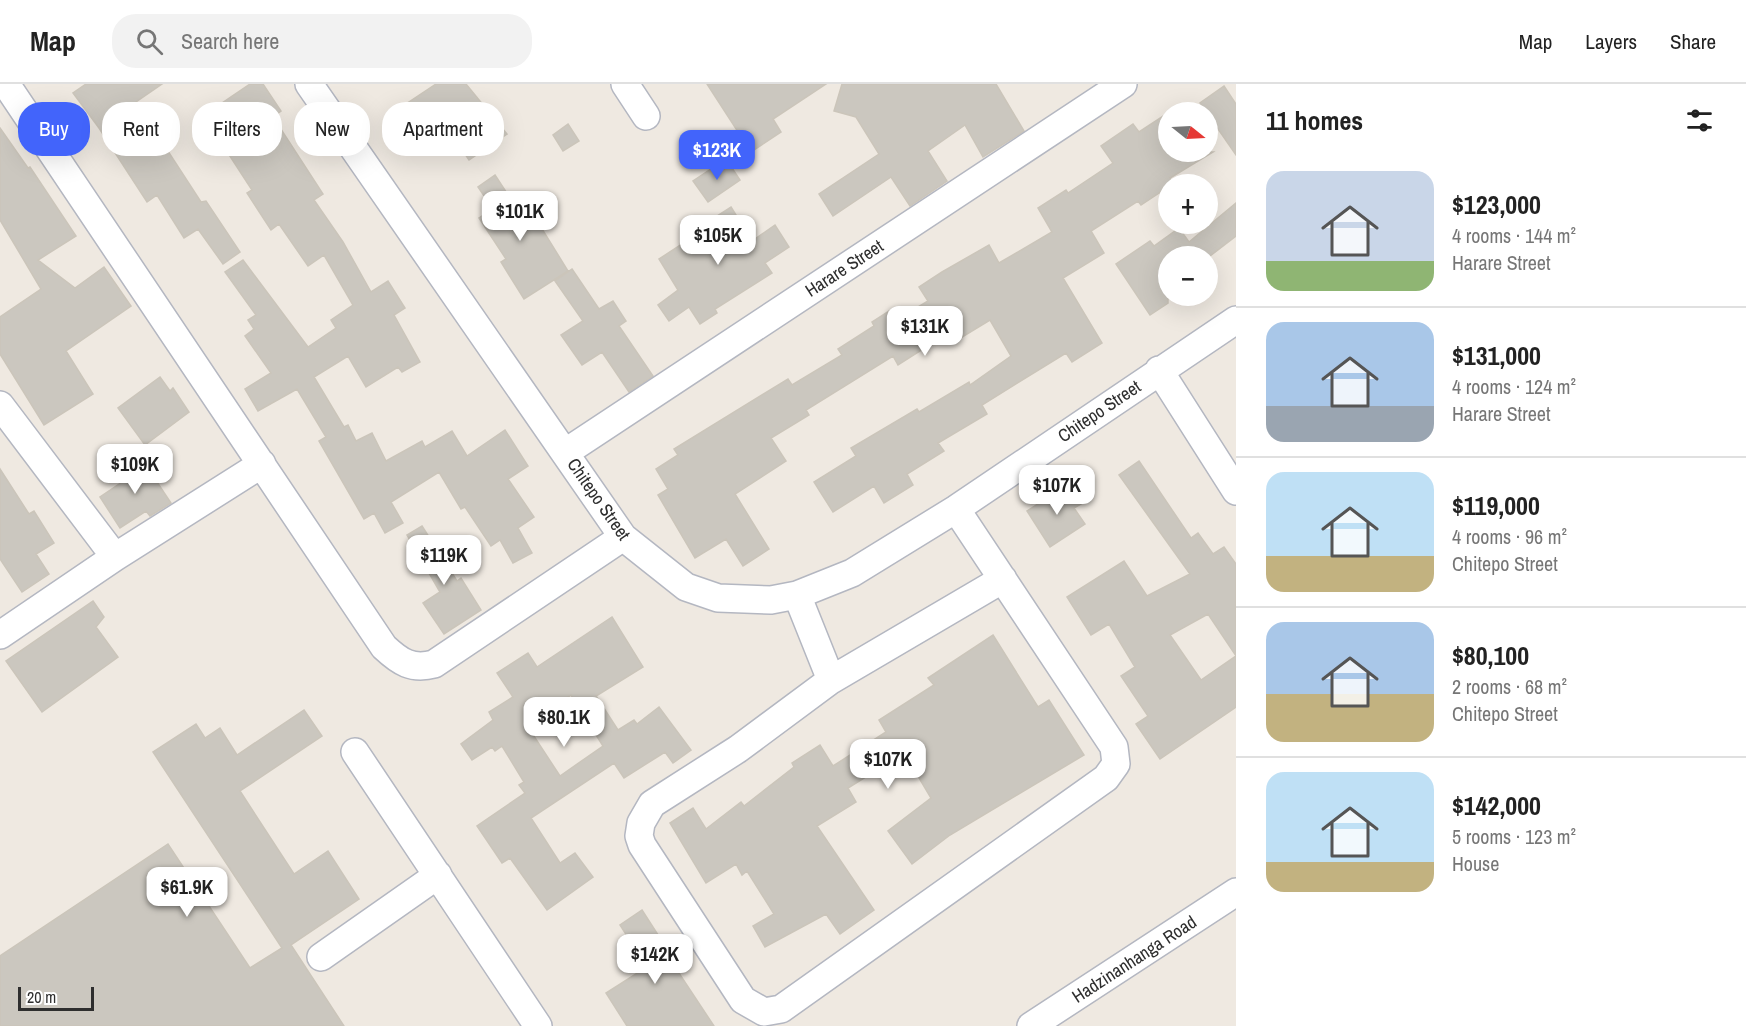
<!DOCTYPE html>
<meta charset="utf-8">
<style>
:root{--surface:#fff;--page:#f2f2f2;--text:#222;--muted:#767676;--line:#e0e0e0;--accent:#4264fb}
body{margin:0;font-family:"Archivo Narrow",sans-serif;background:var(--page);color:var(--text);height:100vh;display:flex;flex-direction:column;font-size:22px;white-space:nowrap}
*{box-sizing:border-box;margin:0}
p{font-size:20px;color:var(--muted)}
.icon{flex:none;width:33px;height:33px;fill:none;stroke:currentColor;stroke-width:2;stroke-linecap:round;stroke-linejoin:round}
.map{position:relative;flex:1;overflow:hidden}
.details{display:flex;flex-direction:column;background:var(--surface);width:510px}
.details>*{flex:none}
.guide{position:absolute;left:18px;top:18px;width:570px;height:54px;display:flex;gap:12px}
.needle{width:39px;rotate:108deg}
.buttons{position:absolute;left:1158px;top:18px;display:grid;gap:12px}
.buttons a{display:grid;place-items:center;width:60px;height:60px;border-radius:50%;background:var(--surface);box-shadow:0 6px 24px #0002;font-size:30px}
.scale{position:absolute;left:18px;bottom:15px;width:76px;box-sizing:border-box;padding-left:6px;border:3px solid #2e2e2e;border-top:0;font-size:16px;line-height:21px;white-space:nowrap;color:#2e2e2e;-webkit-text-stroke:4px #fff;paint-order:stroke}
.price{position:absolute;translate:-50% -51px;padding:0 14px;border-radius:12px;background:#fff;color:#222;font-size:20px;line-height:39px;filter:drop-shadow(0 2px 3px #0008)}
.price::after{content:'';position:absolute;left:50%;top:36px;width:18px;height:14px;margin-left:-9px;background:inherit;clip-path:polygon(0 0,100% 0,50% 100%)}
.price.selected{background:var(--accent);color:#fff}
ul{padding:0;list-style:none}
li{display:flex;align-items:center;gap:18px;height:150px;padding:0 30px}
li+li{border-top:2px solid var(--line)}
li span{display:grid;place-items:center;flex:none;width:168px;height:120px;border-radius:18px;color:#555}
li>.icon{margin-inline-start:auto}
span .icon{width:72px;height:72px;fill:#fffc;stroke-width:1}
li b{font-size:26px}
h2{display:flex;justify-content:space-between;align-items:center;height:72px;padding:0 30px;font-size:26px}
.tag{padding:0 21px;border-radius:24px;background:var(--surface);box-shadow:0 6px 24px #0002;font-size:21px;line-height:54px}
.tag.selected{background:var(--accent);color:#fff}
header{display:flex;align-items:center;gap:36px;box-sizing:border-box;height:84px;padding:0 30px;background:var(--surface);border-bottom:2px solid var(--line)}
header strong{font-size:28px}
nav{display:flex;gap:33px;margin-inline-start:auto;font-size:21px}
.search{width:420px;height:54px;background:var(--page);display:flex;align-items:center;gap:15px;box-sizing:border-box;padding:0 21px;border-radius:24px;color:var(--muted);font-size:22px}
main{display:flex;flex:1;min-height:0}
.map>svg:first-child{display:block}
.building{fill:#cbc7bf;stroke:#cbc5ba;stroke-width:1.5;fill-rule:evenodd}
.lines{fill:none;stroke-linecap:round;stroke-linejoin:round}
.minor-casing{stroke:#b4b7c1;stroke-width:30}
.minor{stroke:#fff;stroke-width:27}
.labels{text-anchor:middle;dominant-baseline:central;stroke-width:5;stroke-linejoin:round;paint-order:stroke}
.street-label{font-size:18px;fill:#2e2e2e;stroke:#fff}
</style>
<header>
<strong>Map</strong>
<div class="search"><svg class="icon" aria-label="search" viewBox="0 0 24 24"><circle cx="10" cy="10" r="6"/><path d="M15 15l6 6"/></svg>Search here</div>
<nav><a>Map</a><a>Layers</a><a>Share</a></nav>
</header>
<main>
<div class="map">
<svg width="1236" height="942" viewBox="0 0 1236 942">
<rect width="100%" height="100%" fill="#efe9e1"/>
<path class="building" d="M86,0H162L136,18L201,118L206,117L240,168L223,180L198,145L184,154L157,111L147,118L99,44L73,9Z
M250,0H263L281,27L273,33L323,110L314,116L343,158L371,208L388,197L405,224L394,231L420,278L402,288L398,283L366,303L348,272L314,293L344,343L348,341L356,357L372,349L386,377L422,357L425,363L452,347L467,372L505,346L528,382L508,395L534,433L518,444L532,469L513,479L500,456L491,462L465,423L461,425L439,388L391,418L403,439L385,449L374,429L364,435L319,357L326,353L297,305L258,327L245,305L271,289L245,252L254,245L248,236L256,231L225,188L243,176L308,263L336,244L331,236L353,221L324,171L308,182L279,140L271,146L247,109L252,106L226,66L222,68L200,34Z
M436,0H466L507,50L469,76L441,35L424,47L406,20Z
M707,0H826L773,35L781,48L751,68Z
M842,0H996L1024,47L983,73L965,41L928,67L947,97L910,122L891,93L833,132L819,110L879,70L856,33L834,27Z
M1224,2L1236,20V71L1200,19Z
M1168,29V68H1213L1170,94L1174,99L1141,121L1138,117L1091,147L1104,169L1063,194L1102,259L1072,278L1066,269L982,321L987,330L938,359L944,367L907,390L913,401L884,419L874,402L833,428L814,398L856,372L851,364L917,325L919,328L969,298L970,301L1011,272L990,236L954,258L948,249L898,281L893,272L806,326L809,331L771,354L786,377L735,410L769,465L743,482L726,455L695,474L658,411L668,405L656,385L678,371L674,365L788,295L792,301L842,271L838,265L874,242L872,238L889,227L895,237L928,217L919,203L942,188L989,161L999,179L1052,148L1038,124L1066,106L1068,109L1113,79L1101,62L1133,40L1139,48Z
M568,40L579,57L563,67L553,51Z
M0,44L28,84L30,83L76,152L38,176L75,204L104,183L131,222L66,267L93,310L44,341L0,270V233L41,205L0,136Z
M726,75L740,96L708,118L693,97Z
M495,91L522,132L531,127L568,187L524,215L501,178L506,175L479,134L493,125L478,103Z
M1236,119V152L1210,172H1168V219L1150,231L1116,180L1150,157L1154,162L1179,144L1189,158Z
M731,123L752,157L775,141L789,163L765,179L772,189L715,225L717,229L700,240L689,223L669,237L658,221L678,206L659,175L702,147L700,143Z
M572,185L599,225L613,217L626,237L619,242L653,292L629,308L602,268L582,281L561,251L583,237L555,197Z
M160,293L170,307L173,304L189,328L145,361L118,324Z
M141,374L171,419L150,432L146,427L120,444L100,413L128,394L126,385Z
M1139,377L1191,454L1198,449L1213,470L1224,463L1236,480V572L1208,530L1170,551L1201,596L1236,572V623L1160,675L1136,640L1148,632L1121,592L1135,583L1109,540L1091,551L1067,513L1124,477L1147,512L1190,490L1119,391Z
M0,385L29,430L34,427L54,459L36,470L49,490L22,508L0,475Z
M1069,400L1081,420L1074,424L1085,440L1050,463L1027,427Z
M422,442L457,497L461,494L481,526L444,550L423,519L440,508L407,451Z
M93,517L104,533L96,543L118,573L42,628L6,577Z
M612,533L643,583L596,612L618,646L634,636L637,640L659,623L691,666L673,679L665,668L624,694L614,679L531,734L560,779L575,769L593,793L547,826L510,774L502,779L477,742L525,709L519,701L524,698L502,662L495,667L492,663L472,676L461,660L493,636L489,628L513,613L497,589L528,569L537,583ZM571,611L603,662L560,692L526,640Z
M993,551L1038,623L1049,616L1084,671L950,751L912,780L888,747L931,714L906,672L902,674L901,671L848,704L856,718L817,742L874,826L840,850L826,830L765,863L753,842L774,830L747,787L742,791L736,780L706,799L670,739L693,724L706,745L741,718L744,722L794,683L792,679L820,661L833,682L886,648L879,636L934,601L928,594Z
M304,626L322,652L240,707L294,790L328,767L359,815L291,861L344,942H0V872L168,760L250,884L282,864L153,668L196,640L205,654L220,644L237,671Z
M642,826L662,857L659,859L714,942H627L606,909L647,883L620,841Z"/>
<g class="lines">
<defs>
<path id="minor" d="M6,0L384,563C400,578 412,586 434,580L623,453
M309,0L623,453L686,503L718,514L771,516L797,511L852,489L956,425L1236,236
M625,0L646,32
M1159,286L1236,407
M0,321L115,473
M566,368L1123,0
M797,511L831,596L738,665L652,720L641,739L639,752L642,761L743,916L764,928L781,925L1106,694L1116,680L1114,663L956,425
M0,551L115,473L262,380
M831,596L1003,495
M355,668L538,942
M321,873L438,791
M1031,942L1236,808"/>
</defs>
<use href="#minor" class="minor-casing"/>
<use href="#minor" class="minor"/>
</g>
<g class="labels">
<g class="street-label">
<text transform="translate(844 184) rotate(-33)">Harare Street</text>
<text transform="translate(1099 327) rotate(-34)">Chitepo Street</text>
<text transform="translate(599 415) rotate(55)">Chitepo Street</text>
<text transform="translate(1134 875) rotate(-33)">Hadzinanhanga Road</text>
</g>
</g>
</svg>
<div class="buttons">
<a><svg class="needle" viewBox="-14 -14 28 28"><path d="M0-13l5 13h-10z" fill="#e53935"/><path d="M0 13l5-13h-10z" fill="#767676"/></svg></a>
<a>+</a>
<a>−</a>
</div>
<div class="scale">20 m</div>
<b class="price selected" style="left:717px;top:97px">$123K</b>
<b class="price" style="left:520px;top:158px">$101K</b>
<b class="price" style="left:718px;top:182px">$105K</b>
<b class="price" style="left:925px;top:273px">$131K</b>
<b class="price" style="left:135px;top:411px">$109K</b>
<b class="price" style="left:1057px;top:432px">$107K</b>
<b class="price" style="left:444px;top:502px">$119K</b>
<b class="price" style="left:564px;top:664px">$80.1K</b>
<b class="price" style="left:888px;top:706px">$107K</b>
<b class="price" style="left:187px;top:834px">$61.9K</b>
<b class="price" style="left:655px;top:901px">$142K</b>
<div class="guide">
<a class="tag selected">Buy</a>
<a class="tag">Rent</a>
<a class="tag">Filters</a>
<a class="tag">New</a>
<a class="tag">Apartment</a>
</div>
</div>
<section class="details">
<h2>11 homes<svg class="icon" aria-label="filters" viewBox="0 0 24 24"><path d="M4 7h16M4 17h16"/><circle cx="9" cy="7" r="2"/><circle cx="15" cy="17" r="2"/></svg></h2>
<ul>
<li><span style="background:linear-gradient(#c9d6e8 75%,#8fb573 0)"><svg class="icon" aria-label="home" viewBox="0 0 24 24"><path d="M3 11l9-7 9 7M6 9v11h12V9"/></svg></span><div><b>$123,000</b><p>4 rooms · 144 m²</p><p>Harare Street</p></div></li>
<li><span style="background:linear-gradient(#a9c7e8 70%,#9aa5b1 0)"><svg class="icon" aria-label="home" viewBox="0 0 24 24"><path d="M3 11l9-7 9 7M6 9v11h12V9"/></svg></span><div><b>$131,000</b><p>4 rooms · 124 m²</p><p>Harare Street</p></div></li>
<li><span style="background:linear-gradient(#bfe0f5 70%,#c2b280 0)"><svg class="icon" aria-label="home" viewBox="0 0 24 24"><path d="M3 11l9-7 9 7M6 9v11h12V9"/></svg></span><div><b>$119,000</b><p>4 rooms · 96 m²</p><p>Chitepo Street</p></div></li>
<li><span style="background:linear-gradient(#a9c7e8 60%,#c2b280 0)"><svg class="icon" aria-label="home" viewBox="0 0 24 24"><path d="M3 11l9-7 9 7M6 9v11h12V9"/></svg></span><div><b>$80,100</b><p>2 rooms · 68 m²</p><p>Chitepo Street</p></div></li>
<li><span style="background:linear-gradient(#bfe0f5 75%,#c2b280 0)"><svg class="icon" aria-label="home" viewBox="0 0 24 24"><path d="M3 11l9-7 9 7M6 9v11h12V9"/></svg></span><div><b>$142,000</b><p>5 rooms · 123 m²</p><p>House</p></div></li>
</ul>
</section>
</main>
